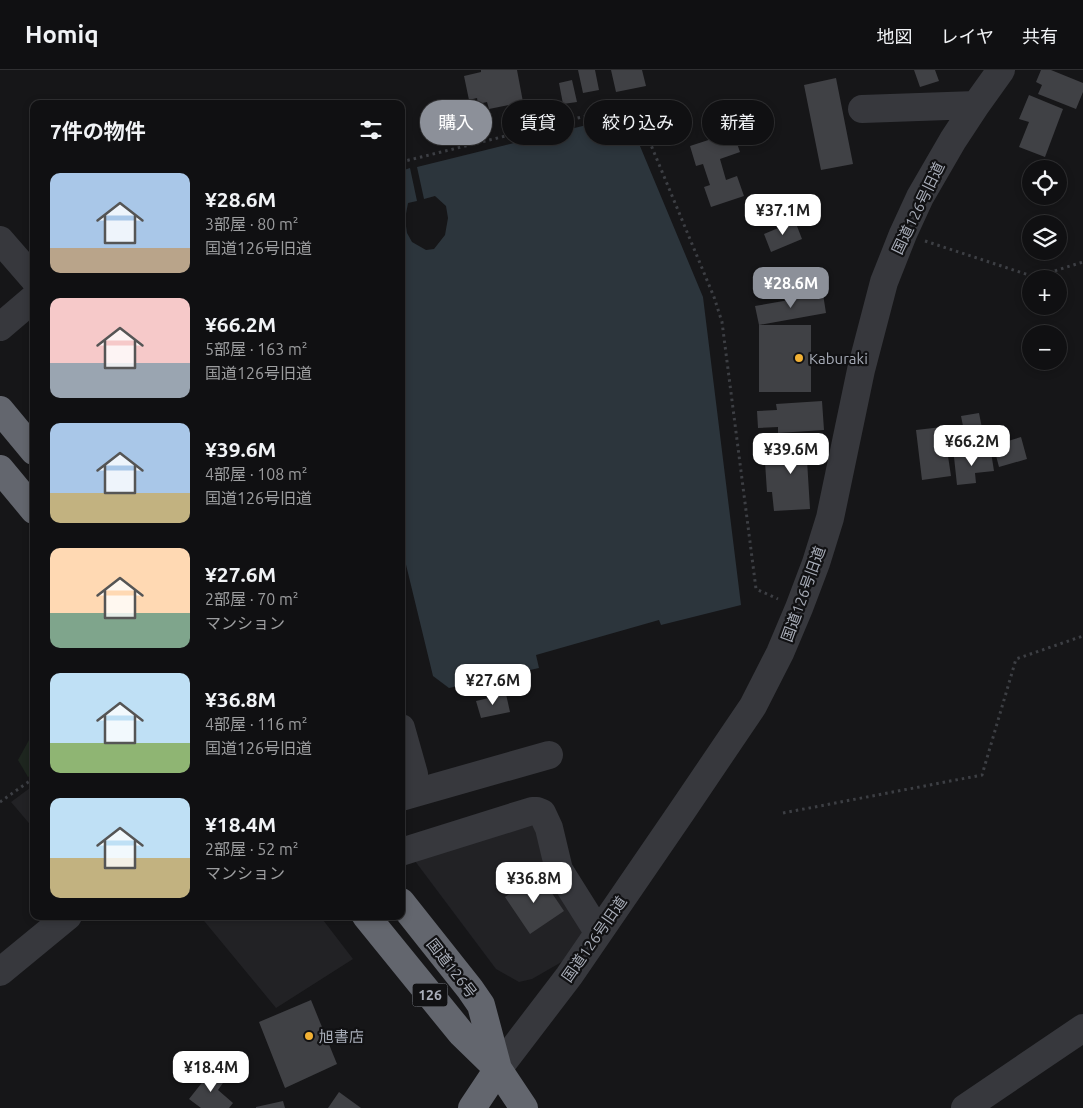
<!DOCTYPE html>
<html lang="ja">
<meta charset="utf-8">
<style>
:root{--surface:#101012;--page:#1e1e20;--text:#f1f3f6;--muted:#9c9d9f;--line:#303032;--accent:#8c9099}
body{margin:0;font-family:Ubuntu,"Noto Sans JP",sans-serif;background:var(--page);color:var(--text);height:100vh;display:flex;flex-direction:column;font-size:19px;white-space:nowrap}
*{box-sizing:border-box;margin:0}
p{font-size:16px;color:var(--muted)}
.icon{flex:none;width:28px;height:28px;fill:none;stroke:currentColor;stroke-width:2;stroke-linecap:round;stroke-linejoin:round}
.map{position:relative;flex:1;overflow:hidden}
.side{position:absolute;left:30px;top:30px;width:375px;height:820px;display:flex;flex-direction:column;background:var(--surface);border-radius:10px;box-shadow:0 2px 8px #0003,0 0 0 1px var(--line)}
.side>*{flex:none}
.hud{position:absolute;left:420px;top:30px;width:475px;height:45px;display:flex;gap:10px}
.controls{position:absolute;left:1022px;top:90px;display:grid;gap:10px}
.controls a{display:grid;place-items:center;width:45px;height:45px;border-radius:50%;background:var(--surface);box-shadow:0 2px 8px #0003,0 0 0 1px var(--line);font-size:25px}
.price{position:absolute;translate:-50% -42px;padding:0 11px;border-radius:10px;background:#fff;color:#222;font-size:16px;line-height:32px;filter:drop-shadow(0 1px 2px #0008)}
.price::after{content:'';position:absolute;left:50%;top:30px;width:15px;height:11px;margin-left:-8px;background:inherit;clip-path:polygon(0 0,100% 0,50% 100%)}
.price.active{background:var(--accent);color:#fff}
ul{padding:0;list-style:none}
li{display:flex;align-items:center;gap:15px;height:125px;padding:0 20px}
li span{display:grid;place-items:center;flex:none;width:140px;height:100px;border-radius:10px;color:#555}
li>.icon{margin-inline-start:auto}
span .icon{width:60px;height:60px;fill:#fffc;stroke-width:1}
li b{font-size:21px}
h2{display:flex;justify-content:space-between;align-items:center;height:60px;padding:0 20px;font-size:21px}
.pill{padding:0 18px;border-radius:22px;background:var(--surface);box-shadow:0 2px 8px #0003,0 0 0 1px var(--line);font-size:18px;line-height:45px}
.pill.active{background:var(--accent);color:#fff}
header{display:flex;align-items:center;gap:30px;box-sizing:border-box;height:70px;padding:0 25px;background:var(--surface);border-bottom:1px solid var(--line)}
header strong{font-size:24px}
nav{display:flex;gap:28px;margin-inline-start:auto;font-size:18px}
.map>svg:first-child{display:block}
.built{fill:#222225}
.green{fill:#1e261f}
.water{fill:#2c353c}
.building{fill:#404145}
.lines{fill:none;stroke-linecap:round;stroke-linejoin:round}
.path{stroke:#3d3f44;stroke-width:3;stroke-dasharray:2.5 4;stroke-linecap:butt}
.minor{stroke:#37383d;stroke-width:28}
.highway{stroke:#63666e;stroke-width:28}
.poi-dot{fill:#f2b134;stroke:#111113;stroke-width:2}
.labels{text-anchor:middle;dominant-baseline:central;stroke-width:4.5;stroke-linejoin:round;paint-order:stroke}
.shield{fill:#111113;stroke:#7b7e86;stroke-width:1}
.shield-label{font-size:14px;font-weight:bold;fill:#a8adb8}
.street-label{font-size:15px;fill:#a8adb8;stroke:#111113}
.poi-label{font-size:15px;fill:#a8adb8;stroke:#111113;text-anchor:start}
</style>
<header>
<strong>Homiq</strong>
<nav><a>地図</a><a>レイヤ</a><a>共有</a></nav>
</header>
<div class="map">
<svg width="1083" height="1038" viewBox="0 0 1083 1038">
<rect width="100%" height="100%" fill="#161618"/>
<path class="built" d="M34,715V759L11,732Z
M534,750L586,860L565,890L532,909L519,912L496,899L412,787Z
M200,846H320L353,889L276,938Z"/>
<path class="green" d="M34,661V703L28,707L18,690Z"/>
<path class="water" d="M627,45L703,227L741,535L661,555L659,550L536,585L539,598L449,618L433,606L401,474V101L410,98L417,131L408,133L405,149L407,163L412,172L426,180L434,179L445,165L448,148L446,136L435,126L424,129L417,97Z"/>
<path class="building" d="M481,0H517L523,32L489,39L487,32L478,34L477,28L469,30L464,6L481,2Z
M578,0H595L599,20L583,23Z
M611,0H642L646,16L616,22Z
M914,0H935L939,11L920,17Z
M1041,0H1051L1083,13V22L1076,39L1038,24L1042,15L1036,12Z
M836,8L853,94L821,100L804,15Z
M572,10L577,32L563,34L559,13Z
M1029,25L1063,39L1045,87L1019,77L1029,52L1019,49Z
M733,62L740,82L720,89L726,110L737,106L744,126L711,137L704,117L710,115L703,94L696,96L690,76Z
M795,151L802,169L771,182L764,164Z
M823,224L826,243L759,255L755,236Z
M759,255H811V322H759Z
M822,331L824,360L778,363V357L758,358L757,341L777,340L776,334Z
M979,343L982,358L964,361L961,346Z
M1004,355L1008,371L1021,367L1027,389L999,397L989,359Z
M951,356L955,385L948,386L951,406L922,410L916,360Z
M812,365L814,389L807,390L810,439L774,441L772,422H767L765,392L784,391L782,367Z
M991,382L994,401L975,403L976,413L957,415L954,387Z
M506,624L510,642L481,648L476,631Z
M539,804L564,841L530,864L505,827Z
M311,930L337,994L285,1018L259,952Z
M212,1000L225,1010L218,1020L233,1033L229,1038H201L189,1029Z
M339,1022L361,1038H328Z
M283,1031L285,1038H256V1037Z"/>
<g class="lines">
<path class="path" d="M401,92L634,34L714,227L722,252L756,519L778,529
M925,171L1035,207L1083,192
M0,732L34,708
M783,743L982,705L1016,589L1083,566"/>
<path class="minor" d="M862,39L976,35
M0,170L34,209
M0,257L34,228
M401,658L414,704
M401,727L549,685
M401,782L532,741H537L542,743L549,758L559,800L598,862
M0,902L68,846
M498,999L569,906L682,741L753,636L780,583L799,538L816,493L830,448L861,300L884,212L903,164L920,127L953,70L976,35L1001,0
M965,1038L1083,958"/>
<path class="highway" d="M0,340L34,381
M0,399L34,440
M401,832L470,919L481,935L498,999L472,1038
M366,846L461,963L498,999L524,1038"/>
</g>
<g class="poi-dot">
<circle cx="799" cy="288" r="5"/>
<circle cx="309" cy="966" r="5"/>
</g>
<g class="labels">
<rect class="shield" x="412.5" y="913.5" width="35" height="23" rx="4"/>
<g class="shield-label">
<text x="430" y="925">126</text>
</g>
<g class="street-label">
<text transform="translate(918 138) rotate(-64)">国道126号旧道</text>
<text transform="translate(803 524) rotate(-70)">国道126号旧道</text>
<text transform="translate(594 869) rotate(-55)">国道126号旧道</text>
<text transform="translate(452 898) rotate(52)">国道126号</text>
</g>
<g class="poi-label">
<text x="809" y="288">Kaburaki</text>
<text x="319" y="966">旭書店</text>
</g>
</g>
</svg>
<div class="controls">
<a><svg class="icon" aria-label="locate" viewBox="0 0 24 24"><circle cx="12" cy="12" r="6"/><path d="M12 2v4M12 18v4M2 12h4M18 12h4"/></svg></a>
<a><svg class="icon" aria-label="layers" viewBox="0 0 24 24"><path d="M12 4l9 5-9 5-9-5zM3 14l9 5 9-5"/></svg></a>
<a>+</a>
<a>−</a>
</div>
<b class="price" style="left:783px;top:166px">¥37.1M</b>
<b class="price active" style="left:791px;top:239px">¥28.6M</b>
<b class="price" style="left:972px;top:397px">¥66.2M</b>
<b class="price" style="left:791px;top:405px">¥39.6M</b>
<b class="price" style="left:493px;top:636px">¥27.6M</b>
<b class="price" style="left:534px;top:834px">¥36.8M</b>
<b class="price" style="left:211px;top:1023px">¥18.4M</b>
<div class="hud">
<a class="pill active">購入</a>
<a class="pill">賃貸</a>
<a class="pill">絞り込み</a>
<a class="pill">新着</a>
</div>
<section class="side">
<h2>7件の物件<svg class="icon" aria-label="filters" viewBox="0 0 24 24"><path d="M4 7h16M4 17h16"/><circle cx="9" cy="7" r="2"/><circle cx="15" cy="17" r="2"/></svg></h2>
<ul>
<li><span style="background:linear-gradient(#a9c7e8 75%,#b9a48a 0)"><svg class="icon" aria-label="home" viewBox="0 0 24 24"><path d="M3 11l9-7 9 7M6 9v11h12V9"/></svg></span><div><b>¥28.6M</b><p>3部屋 · 80 m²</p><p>国道126号旧道</p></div></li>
<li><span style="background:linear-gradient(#f6c9c9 65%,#9aa5b1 0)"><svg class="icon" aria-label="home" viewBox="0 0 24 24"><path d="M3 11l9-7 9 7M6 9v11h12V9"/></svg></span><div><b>¥66.2M</b><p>5部屋 · 163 m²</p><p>国道126号旧道</p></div></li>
<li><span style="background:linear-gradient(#a9c7e8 70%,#c2b280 0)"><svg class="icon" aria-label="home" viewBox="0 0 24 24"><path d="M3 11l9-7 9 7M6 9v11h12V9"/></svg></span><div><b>¥39.6M</b><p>4部屋 · 108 m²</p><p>国道126号旧道</p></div></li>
<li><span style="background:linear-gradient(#ffd9b3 65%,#7fa58c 0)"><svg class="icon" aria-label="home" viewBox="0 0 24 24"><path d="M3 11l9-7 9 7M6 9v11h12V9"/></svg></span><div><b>¥27.6M</b><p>2部屋 · 70 m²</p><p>マンション</p></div></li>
<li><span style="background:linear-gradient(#bfe0f5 70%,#8fb573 0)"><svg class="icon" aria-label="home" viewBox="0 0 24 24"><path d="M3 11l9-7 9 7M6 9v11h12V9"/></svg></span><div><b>¥36.8M</b><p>4部屋 · 116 m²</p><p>国道126号旧道</p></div></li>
<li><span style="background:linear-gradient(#bfe0f5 60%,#c2b280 0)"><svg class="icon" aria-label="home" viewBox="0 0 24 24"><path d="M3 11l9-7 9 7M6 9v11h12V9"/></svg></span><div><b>¥18.4M</b><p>2部屋 · 52 m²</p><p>マンション</p></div></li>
</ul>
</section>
</div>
